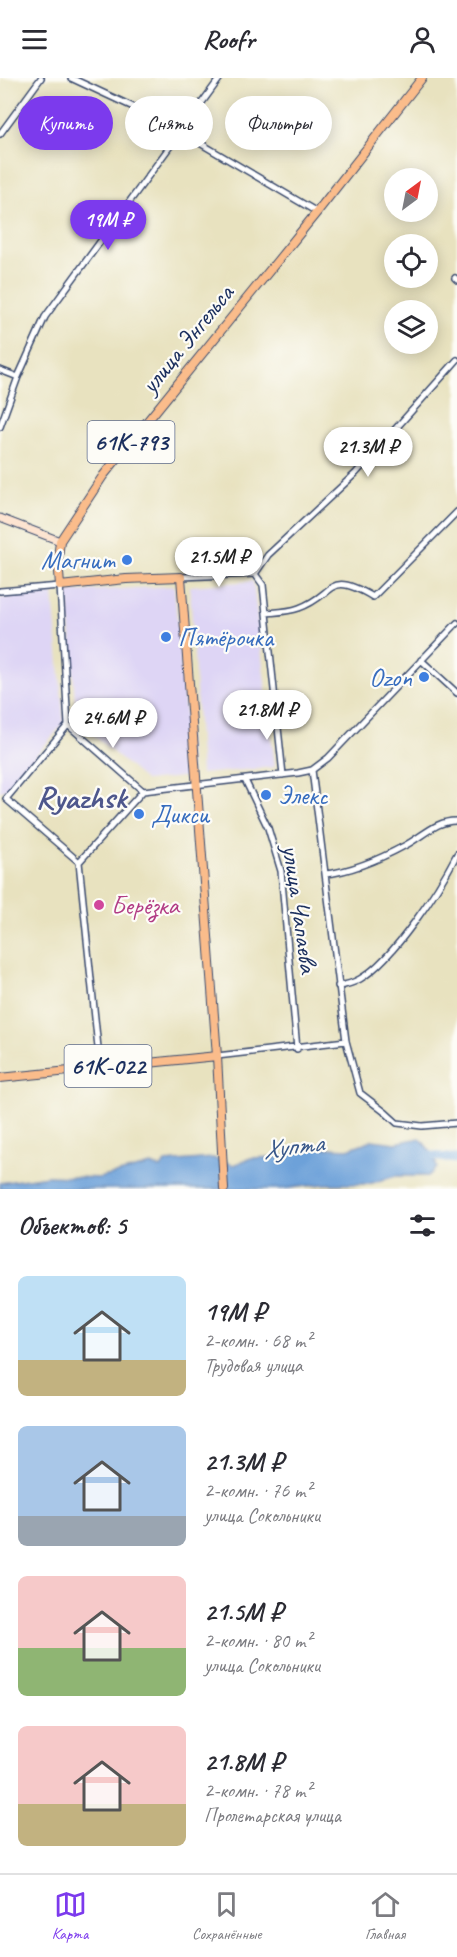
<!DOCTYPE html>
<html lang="ru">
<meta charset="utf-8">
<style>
:root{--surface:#fff;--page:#f2f2f3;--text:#2b2b33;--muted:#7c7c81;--line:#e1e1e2;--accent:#7c3aed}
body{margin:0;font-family:Caveat,sans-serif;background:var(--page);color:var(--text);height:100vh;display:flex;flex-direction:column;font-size:22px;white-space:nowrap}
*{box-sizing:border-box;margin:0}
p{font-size:20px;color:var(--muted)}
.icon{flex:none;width:33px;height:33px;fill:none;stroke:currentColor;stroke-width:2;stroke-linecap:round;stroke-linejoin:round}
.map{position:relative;height:1111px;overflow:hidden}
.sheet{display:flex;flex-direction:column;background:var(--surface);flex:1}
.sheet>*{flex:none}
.banner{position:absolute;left:18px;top:18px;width:422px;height:54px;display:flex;gap:12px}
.needle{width:39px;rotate:32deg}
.tools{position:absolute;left:384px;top:90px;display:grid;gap:12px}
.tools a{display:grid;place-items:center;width:54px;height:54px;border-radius:50%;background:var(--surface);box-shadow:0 3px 15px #0003;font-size:30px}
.price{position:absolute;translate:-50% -51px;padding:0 14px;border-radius:21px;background:#fff;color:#222;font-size:20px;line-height:39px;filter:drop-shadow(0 2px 3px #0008)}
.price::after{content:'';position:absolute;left:50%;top:36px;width:18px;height:14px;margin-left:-9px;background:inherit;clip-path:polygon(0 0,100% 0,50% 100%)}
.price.on{background:var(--accent);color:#fff}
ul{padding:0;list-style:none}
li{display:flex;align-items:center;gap:18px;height:150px;padding:0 18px}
li span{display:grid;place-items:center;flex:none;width:168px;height:120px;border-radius:9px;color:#555}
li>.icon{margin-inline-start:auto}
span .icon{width:72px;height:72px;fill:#fffc;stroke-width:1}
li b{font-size:26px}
h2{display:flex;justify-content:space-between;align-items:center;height:72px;padding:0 18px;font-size:26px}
.pill{padding:0 21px;border-radius:27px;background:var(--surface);box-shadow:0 3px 15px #0003;font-size:21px;line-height:54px}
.pill.on{background:var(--accent);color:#fff}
header{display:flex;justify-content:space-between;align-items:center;height:78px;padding:0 18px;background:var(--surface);font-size:27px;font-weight:800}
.tab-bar{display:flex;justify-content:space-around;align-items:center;height:84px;border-top:2px solid var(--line);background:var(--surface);font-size:16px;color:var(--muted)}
.tab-bar a{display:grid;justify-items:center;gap:3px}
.tab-bar .on{color:var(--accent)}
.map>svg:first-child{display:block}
.built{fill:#ded5f5}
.water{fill:#6da1d9;stroke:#44689c;stroke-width:1.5}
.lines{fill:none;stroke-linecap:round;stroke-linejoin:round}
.river{stroke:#6da1d9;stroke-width:9}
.minor-casing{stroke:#3a4a6d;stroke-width:8}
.secondary-casing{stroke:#3a4a6d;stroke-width:9}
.primary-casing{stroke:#3a4a6d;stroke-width:10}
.minor{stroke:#fff;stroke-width:5}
.secondary{stroke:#fde4d1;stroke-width:7}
.primary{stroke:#fabc8b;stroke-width:8}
.shop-dot{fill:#3f7fe0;stroke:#fdfcf7;stroke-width:2}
.hotel-dot{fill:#d1479c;stroke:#fdfcf7;stroke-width:2}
.labels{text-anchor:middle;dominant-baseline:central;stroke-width:4.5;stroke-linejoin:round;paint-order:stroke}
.shield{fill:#fdfcf7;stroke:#5f6c8c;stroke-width:1.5}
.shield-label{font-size:24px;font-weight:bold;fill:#1b2f5e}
.street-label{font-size:26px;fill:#1b2f5e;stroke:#fdfcf7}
.shop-label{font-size:26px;fill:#366cbe;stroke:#fdfcf7;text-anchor:start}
.hotel-label{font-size:26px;fill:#b23c85;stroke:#fdfcf7;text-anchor:start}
.water-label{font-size:27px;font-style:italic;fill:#385789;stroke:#fdfcf7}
.district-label{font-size:32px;font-weight:bold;fill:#4e578c;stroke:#fdfcf7}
</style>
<header><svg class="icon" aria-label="menu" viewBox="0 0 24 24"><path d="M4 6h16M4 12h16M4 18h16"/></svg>Roofr<svg class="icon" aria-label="person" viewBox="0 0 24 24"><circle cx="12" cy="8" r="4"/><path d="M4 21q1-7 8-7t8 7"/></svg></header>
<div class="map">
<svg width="457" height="1111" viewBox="0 0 457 1111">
<rect width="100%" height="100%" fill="#fdfcf7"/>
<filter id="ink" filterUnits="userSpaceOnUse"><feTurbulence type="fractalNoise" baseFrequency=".0167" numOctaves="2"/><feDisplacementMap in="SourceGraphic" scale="12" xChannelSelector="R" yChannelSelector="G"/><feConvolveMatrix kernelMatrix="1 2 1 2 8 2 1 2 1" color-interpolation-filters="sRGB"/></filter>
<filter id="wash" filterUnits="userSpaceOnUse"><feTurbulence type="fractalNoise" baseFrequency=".008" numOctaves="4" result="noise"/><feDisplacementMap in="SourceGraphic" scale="24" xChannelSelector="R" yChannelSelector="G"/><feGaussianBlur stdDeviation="1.35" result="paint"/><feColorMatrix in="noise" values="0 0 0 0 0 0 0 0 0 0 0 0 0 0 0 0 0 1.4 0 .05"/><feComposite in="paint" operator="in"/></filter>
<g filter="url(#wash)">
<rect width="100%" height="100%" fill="#e8e2bf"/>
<path class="built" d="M253,503L275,689L201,696L190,508Z
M174,508L191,698L146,703L76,642L68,514Z
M53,516L64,645L6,712L0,713V520Z"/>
<path class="water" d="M420,1060L434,1078L437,1090L428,1098H395L369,1106H324L281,1111H0V1105L48,1098L99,1100L151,1087L161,1090L166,1084L213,1080L233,1087L251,1080L282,1079L308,1069L348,1071L372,1062L396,1065Z"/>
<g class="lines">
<path class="river" d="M423,1077L457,1081"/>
</g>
</g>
<g filter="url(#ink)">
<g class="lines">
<defs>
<path id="minor" d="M71,0L159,41L317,134
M0,56L41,0
M455,200L457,202
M0,292L18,299
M0,349L18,299L45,239L220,0
M255,496L263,507L283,697
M181,499L255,496L268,477L356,395L457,282
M0,513L60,508L68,647
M266,535C277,534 288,534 299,530C336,517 326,491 373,519L457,434
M421,582L457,615
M68,647L143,713
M312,692L346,963L360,1015L386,1035L397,1045L422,1048L457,1045
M245,702L268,750L281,793L297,971
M143,713L298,695L312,692L328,680L457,545
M6,721L79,784L143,713
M6,721L68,647
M79,784L100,989
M326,796C353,793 382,780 406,767C423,758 437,742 457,743
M338,908C346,907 353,905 360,901C394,881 439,811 457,776
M217,978L346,963"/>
<path id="secondary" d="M0,440L60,463"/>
<path id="primary" d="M0,1000L217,978
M224,1111L217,978L181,499L126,501L60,508L58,480L60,463L103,398L317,134L422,0"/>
</defs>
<use href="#minor" class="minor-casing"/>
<use href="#secondary" class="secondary-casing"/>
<use href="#primary" class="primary-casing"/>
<use href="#minor" class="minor"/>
<use href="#secondary" class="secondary"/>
<use href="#primary" class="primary"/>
</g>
</g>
<g class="shop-dot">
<circle cx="127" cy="482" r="6"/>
<circle cx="166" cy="559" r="6"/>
<circle cx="424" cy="599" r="6"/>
<circle cx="266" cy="717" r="6"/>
<circle cx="139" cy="736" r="6"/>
</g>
<circle class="hotel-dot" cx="99" cy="827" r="6"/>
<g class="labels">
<g class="shield">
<rect x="87.5" y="343" width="87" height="42" rx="4.5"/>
<rect x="64.5" y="967" width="87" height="42" rx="4.5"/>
</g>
<g class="shield-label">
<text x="131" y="364">61К-793</text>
<text x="108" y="988">61К-022</text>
</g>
<g class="street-label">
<text transform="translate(187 261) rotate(-51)">улица Энгельса</text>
<text transform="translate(300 831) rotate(82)">улица Чапаева</text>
</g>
<g class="shop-label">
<text x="115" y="482" text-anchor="end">Магнит</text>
<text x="178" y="559">Пятёрочка</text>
<text x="412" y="599" text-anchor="end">Ozon</text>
<text x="278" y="717">Элекс</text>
<text x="151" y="736">Дикси</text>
</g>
<g class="hotel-label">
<text x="111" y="827">Берёзка</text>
</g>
<g class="water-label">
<text transform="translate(293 1068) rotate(-7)">Хупта</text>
</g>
<g class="district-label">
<text x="81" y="719">Ryazhsk</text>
</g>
</g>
</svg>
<div class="tools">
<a><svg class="needle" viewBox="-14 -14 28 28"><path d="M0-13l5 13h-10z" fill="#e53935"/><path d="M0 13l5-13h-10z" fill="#7c7c81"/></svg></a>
<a><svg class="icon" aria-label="locate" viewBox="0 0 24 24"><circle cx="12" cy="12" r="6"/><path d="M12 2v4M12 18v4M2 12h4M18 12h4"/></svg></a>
<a><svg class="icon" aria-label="layers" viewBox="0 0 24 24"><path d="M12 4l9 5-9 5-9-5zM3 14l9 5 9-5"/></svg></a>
</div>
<b class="price on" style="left:108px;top:173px">19M ₽</b>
<b class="price" style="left:368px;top:400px">21.3M ₽</b>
<b class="price" style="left:219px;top:510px">21.5M ₽</b>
<b class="price" style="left:267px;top:663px">21.8M ₽</b>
<b class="price" style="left:113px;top:671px">24.6M ₽</b>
<div class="banner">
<a class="pill on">Купить</a>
<a class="pill">Снять</a>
<a class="pill">Фильтры</a>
</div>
</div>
<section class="sheet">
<h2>Объектов: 5<svg class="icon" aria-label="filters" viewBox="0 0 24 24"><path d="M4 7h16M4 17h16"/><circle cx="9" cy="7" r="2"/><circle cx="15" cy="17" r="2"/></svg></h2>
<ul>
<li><span style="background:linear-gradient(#bfe0f5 70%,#c2b280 0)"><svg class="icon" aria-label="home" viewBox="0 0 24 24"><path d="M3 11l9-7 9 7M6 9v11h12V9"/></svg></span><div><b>19M ₽</b><p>2-комн. · 68 m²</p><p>Трудовая улица</p></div></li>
<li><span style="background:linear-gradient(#a9c7e8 75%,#9aa5b1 0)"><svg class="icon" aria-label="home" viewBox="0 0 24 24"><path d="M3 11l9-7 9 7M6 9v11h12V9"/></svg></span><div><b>21.3M ₽</b><p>2-комн. · 76 m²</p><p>улица Сокольники</p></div></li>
<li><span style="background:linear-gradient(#f6c9c9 60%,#8fb573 0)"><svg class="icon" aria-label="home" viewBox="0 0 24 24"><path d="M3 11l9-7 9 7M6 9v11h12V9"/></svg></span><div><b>21.5M ₽</b><p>2-комн. · 80 m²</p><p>улица Сокольники</p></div></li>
<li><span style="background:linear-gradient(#f6c9c9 65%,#c2b280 0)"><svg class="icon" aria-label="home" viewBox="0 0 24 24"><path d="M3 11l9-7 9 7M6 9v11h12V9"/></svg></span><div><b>21.8M ₽</b><p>2-комн. · 78 m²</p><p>Пролетарская улица</p></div></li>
</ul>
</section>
<nav class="tab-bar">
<a class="on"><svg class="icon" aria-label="map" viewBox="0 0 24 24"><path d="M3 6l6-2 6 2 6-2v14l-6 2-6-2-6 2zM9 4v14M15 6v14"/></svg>Карта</a>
<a><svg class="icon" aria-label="saved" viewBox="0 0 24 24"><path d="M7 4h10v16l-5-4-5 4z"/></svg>Сохранённые</a>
<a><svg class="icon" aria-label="home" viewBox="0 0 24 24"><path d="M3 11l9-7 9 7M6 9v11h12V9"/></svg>Главная</a>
</nav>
